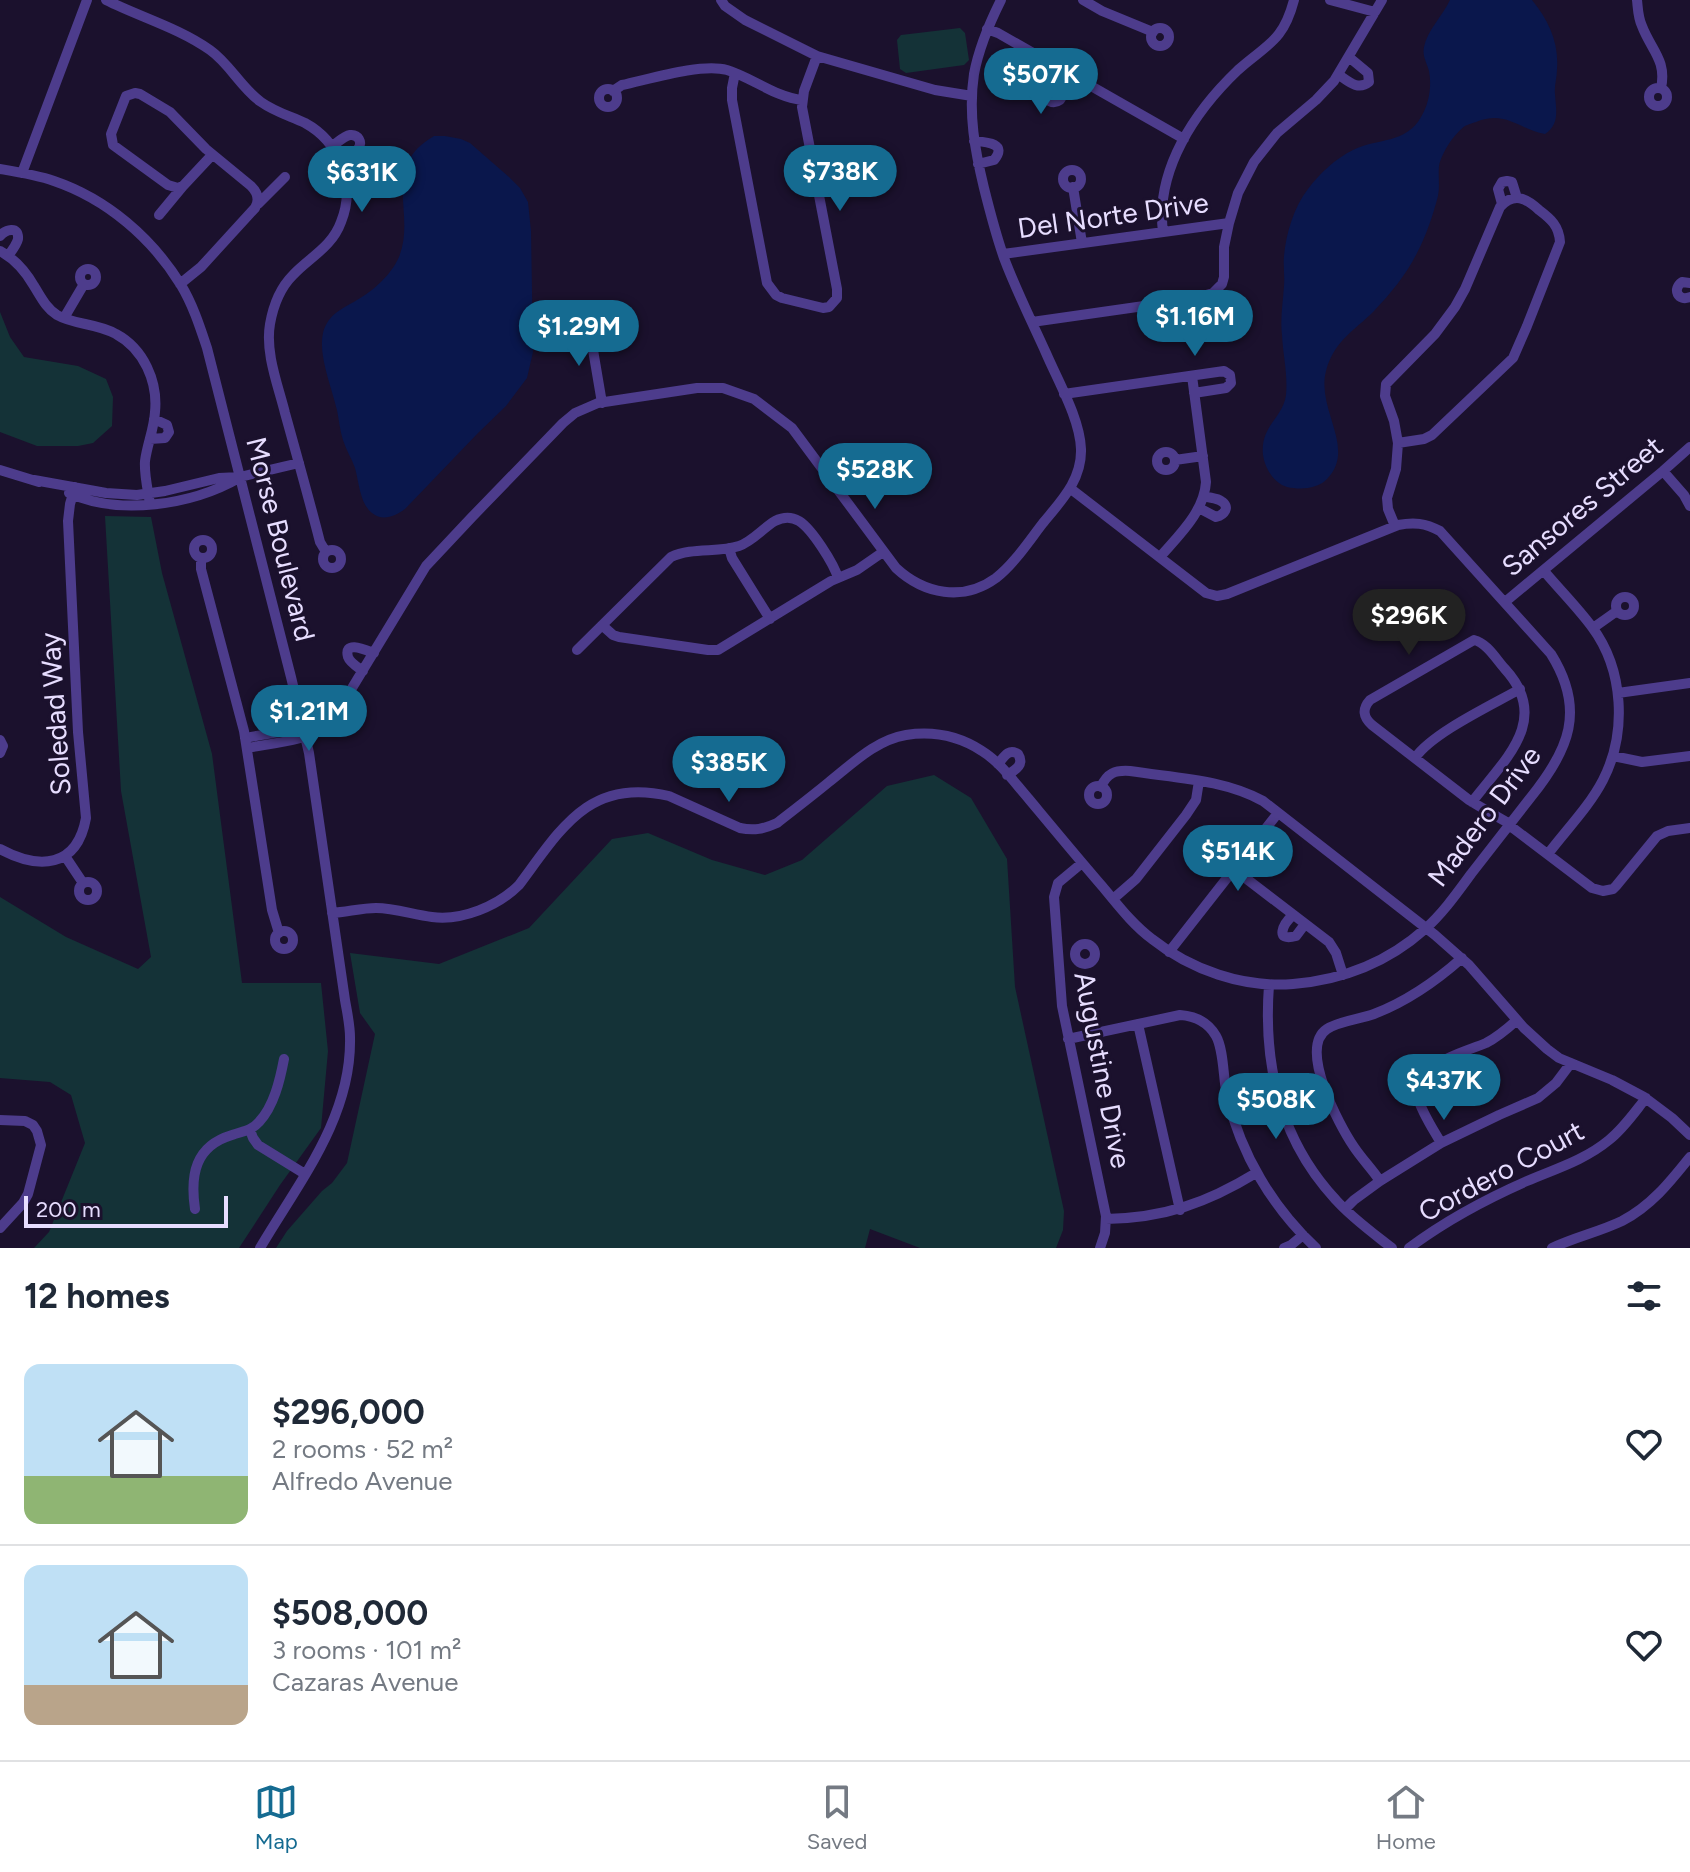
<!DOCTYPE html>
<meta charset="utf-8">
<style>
:root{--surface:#fff;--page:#f6f6f7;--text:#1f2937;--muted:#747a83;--line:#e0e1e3;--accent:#156b91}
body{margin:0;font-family:Figtree,sans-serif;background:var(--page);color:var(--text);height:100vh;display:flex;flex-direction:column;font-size:30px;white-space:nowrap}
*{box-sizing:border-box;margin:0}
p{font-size:26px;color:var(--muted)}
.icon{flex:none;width:44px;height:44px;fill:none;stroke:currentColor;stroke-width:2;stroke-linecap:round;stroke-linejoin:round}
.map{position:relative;height:1248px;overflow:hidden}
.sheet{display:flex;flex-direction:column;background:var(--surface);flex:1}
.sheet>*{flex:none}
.scale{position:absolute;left:24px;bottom:20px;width:204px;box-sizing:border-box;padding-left:8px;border:4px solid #e7ddff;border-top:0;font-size:22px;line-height:28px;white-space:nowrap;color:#e7ddff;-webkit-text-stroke:6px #1b112d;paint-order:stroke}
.price{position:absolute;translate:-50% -68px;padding:0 18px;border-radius:28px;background:var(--accent);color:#fff;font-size:26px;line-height:52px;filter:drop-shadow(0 2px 4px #0008)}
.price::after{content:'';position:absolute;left:50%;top:48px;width:24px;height:18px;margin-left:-12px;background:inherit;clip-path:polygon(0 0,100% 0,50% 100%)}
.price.selected{background:#222;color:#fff}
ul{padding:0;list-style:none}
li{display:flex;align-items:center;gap:24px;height:200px;padding:0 24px}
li+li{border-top:2px solid var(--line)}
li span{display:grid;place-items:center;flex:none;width:224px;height:160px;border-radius:16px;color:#555}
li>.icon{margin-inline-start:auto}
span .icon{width:96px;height:96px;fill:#fffc;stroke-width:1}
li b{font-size:34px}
h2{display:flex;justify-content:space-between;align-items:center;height:96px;padding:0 24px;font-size:34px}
.tabs{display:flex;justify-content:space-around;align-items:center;height:112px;border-top:2px solid var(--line);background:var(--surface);font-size:22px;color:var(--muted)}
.tabs a{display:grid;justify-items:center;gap:4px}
.tabs .selected{color:var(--accent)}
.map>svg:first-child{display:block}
.green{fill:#143237}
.water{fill:#0a174c}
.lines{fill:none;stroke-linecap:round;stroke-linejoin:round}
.minor{stroke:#4d3c8c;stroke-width:10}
.labels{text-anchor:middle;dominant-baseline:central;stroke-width:6;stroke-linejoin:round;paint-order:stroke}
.street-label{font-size:28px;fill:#e7ddff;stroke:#1b112d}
</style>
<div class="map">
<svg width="1690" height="1248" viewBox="0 0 1690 1248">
<rect width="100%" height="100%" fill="#1b112d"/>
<path class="green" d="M960,28L965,33L969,60L964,65L906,73L900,69L897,40L901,35Z
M0,312L10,337L24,357L78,366L106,379L113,397L112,426L93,443L78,446H37L0,432Z
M105,516L151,517L162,573L212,754L242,983H321L328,1051L321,1128L280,1185L239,1248H34L49,1232L85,1143L71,1095L50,1082L0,1078V897L66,937L138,969L151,957L121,791Z
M934,775L971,798L1007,859L1015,987L1064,1211L1063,1230L1056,1248H920L870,1229L865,1248H276L287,1231L322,1191L332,1183L347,1163L375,1034L360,1013L350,953L439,964L529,928L612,839L648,833L712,860L765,875L802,860L887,786Z"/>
<path class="water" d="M1450,0H1532C1549,21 1559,43 1557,69C1557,78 1554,86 1555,94C1556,110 1560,124 1545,134C1518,129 1506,110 1476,122C1475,122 1467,125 1465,126C1454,134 1442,152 1439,166C1438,176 1440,186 1438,196C1433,215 1426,236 1417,253C1406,275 1391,293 1374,311C1354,331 1334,341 1326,371C1316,410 1357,448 1327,479C1317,489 1301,490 1287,487C1274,483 1265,469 1263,455C1260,426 1283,418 1286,395C1288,375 1283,355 1282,335C1280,319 1283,302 1284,286C1285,276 1283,266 1284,256C1286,233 1294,207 1308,189C1320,173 1335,159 1353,150C1377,138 1406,144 1421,117C1429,104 1432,86 1429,71C1427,63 1422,56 1424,47C1427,31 1443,15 1450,0Z
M434,136H445L461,139L470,143L509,177L520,188L528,202L531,231L533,352L527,378L506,406L478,433L405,509C395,516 383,522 372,513C360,504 359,482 355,468C352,459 346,450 343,440C340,431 339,420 337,410C332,388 318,355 323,333C328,314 342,309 357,300C373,291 391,275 399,257C417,212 379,168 434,136Z"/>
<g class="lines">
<path class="minor" d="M106,0C140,17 179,28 210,50C230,64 241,88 261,102C275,112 290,116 305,123C340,142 356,185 341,222C332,247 310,257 293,275C280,288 273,307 270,324C265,353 278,385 285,413C297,456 309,499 320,542L326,552
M721,0L725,6L745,20L817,56L935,90L972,96
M1083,0L1102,11L1153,32
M1330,0L1375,12
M1637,0C1638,9 1638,18 1642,26C1651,50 1667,60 1661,88
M1151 37a9 9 0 1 1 18 0a9 9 0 1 1-18 0Z
M987,29L998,33L1184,139
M1058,68L1045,92C1045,101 1053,105 1060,100L1074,77
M735,73L732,88V100L767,283L776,295L782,298L823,308L829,307L837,298V289L802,107L804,91L817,56
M1339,75C1348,81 1358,91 1369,82L1368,73L1350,58
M1649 97a9 9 0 1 1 18 0a9 9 0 1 1-18 0Z
M599 98a9 9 0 1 1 18 0a9 9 0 1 1-18 0Z
M613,91L622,85C650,79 701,63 727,70C753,78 775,97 802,100
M974,141C986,142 1008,143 994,160L978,164
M332,146C337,143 344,136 350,135C358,134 363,142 358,149C355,153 345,157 341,161
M0,169C18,172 37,175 54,181C107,199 152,238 181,285C193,305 200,327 207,348L291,677L309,753L345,1000C347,1012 350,1025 350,1037C352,1117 299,1182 260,1248
M1063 179a9 9 0 1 1 18 0a9 9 0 1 1-18 0Z
M22,173L87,0
M1073,187L1082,243
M258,204L285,177
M1502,204L1498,189L1502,182L1507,181L1512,182L1517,198
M159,215L183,186
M1163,232C1155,170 1195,111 1238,70C1267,44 1283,42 1294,0
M0,236C5,230 19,225 18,239C17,244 11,252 8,256
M0,251C15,259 26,272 34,286C41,297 46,308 57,315C74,325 97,323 116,334C144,349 158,382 155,412C154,429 147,445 145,461C144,475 148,490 150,504
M1003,254L1229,223
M80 277a8 8 0 1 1 16 0a8 8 0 1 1-16 0Z
M1690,283L1682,282C1672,289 1678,302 1690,297
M180,284L201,267L255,208C260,200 258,193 251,186L206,149L170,112L140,94L135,93L126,96L111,134L113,145L168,185L178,188L183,186L212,155
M588 326a9 9 0 1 1 18 0a9 9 0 1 1-18 0Z
M64,318L84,284
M1032,322L1193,299L1213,293L1222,284L1224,277V247L1229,223L1238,193L1254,162L1277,133L1316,100L1334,81L1382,0
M593,334L592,344L602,403
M1064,394L1224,371L1230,375L1231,383L1226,388L1194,393
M150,439L165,438L169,432L167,425L154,419
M1157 461a9 9 0 1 1 18 0a9 9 0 1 1-18 0Z
M1175,460L1203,456
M0,470L39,482
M1663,471L1684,495L1690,506
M34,480L106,493L137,495L165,491L219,478L240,477L299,463
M69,493C119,516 192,505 239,478
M1199,508L1216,517C1224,515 1231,507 1221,501C1217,498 1209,498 1204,496
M1395,526L1388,509L1387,498L1396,469L1398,443L1394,421L1385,396L1386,384L1435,334L1455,307L1465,289L1500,207C1514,192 1526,198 1539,210C1551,219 1559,226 1560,242L1527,326L1513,358L1432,435L1424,439L1398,443
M194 549a9 9 0 1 1 18 0a9 9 0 1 1-18 0Z
M729,548L732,558L770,619
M323 559a9 9 0 1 1 18 0a9 9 0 1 1-18 0Z
M1160,557C1179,535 1204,512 1206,482L1192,376
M201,558V569L244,731L272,910L279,933
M1544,571C1560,590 1578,608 1592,627C1624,670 1627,733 1603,780C1589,807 1566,830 1548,854
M1616 606a9 9 0 1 1 18 0a9 9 0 1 1-18 0Z
M1505,602L1663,471L1690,447
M603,626L613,635L619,637L708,650H718L831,581L857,570L883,552
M1593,628L1617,611
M577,650L671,557C692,547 718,553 739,546C753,541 763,528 775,521C783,517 792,517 799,521C812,529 834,564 838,578
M363,671C359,668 350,663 348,657C343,639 368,651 374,653
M1618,693L1690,683
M245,738C275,732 309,730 336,713
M0,740L3,746L0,753
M247,748C274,743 305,741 329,726L426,566L472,517L563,423L575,413L598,403L697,388H723L754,399L792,428L896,568C924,594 963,602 996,578C1014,564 1029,541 1043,523C1061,501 1082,480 1081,449C1080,419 1058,381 1046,353C1032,322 1016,290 1004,258C996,235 990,212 984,188C975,151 968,113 974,74C979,47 989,24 1001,0
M1613,756L1642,762L1690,756
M1415,758C1432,733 1492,705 1520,689
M998,764C1004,757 1008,748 1018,754C1025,765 1015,770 1007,775
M1089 795a9 9 0 1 1 18 0a9 9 0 1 1-18 0Z
M1101,787C1107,773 1115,770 1130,771C1174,778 1223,779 1263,801L1435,935L1469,965L1524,1028L1547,1049L1559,1058L1612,1080L1644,1097L1672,1118L1690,1135
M1472,802C1504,760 1552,720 1505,669C1496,659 1487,643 1474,640L1370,700C1362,709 1363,717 1372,725L1469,800C1482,808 1496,816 1510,824
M1509,825L1592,888L1603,891L1613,889L1616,886L1657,836L1668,831L1690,828
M0,849C39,870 77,868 86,818L78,732L68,521L70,504L75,487
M65,856L83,883
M1082,863L1058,883L1054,897L1062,1006L1106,1216L1105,1233L1100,1248
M1235,870L1329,942L1336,953L1343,975
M79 891a9 9 0 1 1 18 0a9 9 0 1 1-18 0Z
M1113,899L1136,879L1186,815L1196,800L1199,781
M332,913C347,912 362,908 376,908C395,908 414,915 432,917C462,921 498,906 519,885C561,829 589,777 669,796L740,828C754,831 764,829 777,823C795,809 812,796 829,782C853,763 876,740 906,735C932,731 959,736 982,751C1000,762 1014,782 1028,798C1053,828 1077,857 1102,886C1118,905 1132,924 1152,939C1191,970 1243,988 1293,984C1342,980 1388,962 1425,929C1443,913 1457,893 1471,874C1491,848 1511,823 1531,797C1569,750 1586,710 1551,654L1440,531C1425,523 1414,522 1398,525L1227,594L1217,596L1206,593L1071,489
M1293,915C1283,924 1274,942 1296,936L1305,924
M275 940a9 9 0 1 1 18 0a9 9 0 1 1-18 0Z
M1075 954a10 10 0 1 1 20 0a10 10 0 1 1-20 0Z
M1169,952L1278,813
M1269,985C1263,1065 1280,1140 1336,1200C1352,1218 1373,1233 1392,1248
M1138,1024L1180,1210
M1068,1039L1180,1015C1195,1016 1208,1022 1216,1036C1224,1050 1223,1078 1227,1096C1241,1154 1272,1207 1316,1248
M0,1120L25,1121L33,1125L37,1131L41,1145L28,1194L23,1203L0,1228
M250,1130L253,1138L258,1145L305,1174
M1441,1143C1433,1129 1422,1113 1418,1098C1412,1064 1463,1053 1486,1043C1498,1037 1507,1029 1517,1020
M1380,1181C1372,1169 1362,1159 1354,1147C1339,1125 1298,1048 1327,1029C1339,1021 1361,1019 1374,1014C1408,1001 1435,982 1462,958
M195,1209C190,1175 195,1146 232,1135C243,1131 251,1131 259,1122C274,1106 280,1080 284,1059
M1345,1209L1354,1200L1380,1181L1441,1143L1499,1115L1538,1098L1556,1083L1571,1063
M1106,1219C1164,1218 1207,1203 1256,1173
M1284,1248L1291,1245L1303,1235
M1409,1248C1445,1221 1486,1199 1527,1181C1555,1169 1585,1160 1609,1140C1624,1128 1634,1113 1646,1098
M1552,1248C1575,1237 1599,1232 1622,1221C1651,1206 1670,1182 1690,1157"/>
</g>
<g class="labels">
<g class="street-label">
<text transform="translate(1113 215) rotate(-8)">Del Norte Drive</text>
<text transform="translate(1582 506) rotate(-40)">Sansores Street</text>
<text transform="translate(281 539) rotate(76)">Morse Boulevard</text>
<text transform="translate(55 714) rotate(-94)">Soledad Way</text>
<text transform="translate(1484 816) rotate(-53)">Madero Drive</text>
<text transform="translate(1103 1070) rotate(79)">Augustine Drive</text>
<text transform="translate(1501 1171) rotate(-28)">Cordero Court</text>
</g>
</g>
</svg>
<div class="scale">200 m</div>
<b class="price" style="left:1041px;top:116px">$507K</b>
<b class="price" style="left:840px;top:213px">$738K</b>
<b class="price" style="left:362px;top:214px">$631K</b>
<b class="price" style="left:1195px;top:358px">$1.16M</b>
<b class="price" style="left:579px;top:368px">$1.29M</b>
<b class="price" style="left:875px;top:511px">$528K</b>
<b class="price selected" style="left:1409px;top:657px">$296K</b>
<b class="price" style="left:309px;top:753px">$1.21M</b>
<b class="price" style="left:729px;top:804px">$385K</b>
<b class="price" style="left:1238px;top:893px">$514K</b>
<b class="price" style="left:1444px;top:1122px">$437K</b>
<b class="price" style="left:1276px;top:1141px">$508K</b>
</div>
<section class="sheet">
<h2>12 homes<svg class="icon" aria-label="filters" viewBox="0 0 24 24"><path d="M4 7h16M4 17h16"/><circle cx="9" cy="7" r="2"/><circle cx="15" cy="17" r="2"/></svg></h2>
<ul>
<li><span style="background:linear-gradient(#bfe0f5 70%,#8fb573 0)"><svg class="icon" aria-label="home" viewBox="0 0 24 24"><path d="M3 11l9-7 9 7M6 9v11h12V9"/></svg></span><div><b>$296,000</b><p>2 rooms · 52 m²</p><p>Alfredo Avenue</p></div><svg class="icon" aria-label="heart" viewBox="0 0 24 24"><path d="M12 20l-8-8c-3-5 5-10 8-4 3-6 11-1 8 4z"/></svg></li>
<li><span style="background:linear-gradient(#bfe0f5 75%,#b9a48a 0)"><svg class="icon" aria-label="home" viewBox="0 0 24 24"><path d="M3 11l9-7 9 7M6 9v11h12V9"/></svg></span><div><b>$508,000</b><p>3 rooms · 101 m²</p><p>Cazaras Avenue</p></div><svg class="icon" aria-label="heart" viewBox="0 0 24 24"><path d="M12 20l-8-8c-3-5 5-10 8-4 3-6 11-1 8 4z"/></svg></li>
</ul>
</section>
<nav class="tabs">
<a class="selected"><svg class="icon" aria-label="map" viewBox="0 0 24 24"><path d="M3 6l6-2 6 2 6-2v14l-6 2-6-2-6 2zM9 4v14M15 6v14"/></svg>Map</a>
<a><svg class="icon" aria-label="saved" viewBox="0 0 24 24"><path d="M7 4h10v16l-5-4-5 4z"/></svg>Saved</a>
<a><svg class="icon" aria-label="home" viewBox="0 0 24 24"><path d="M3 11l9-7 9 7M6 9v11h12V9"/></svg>Home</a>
</nav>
